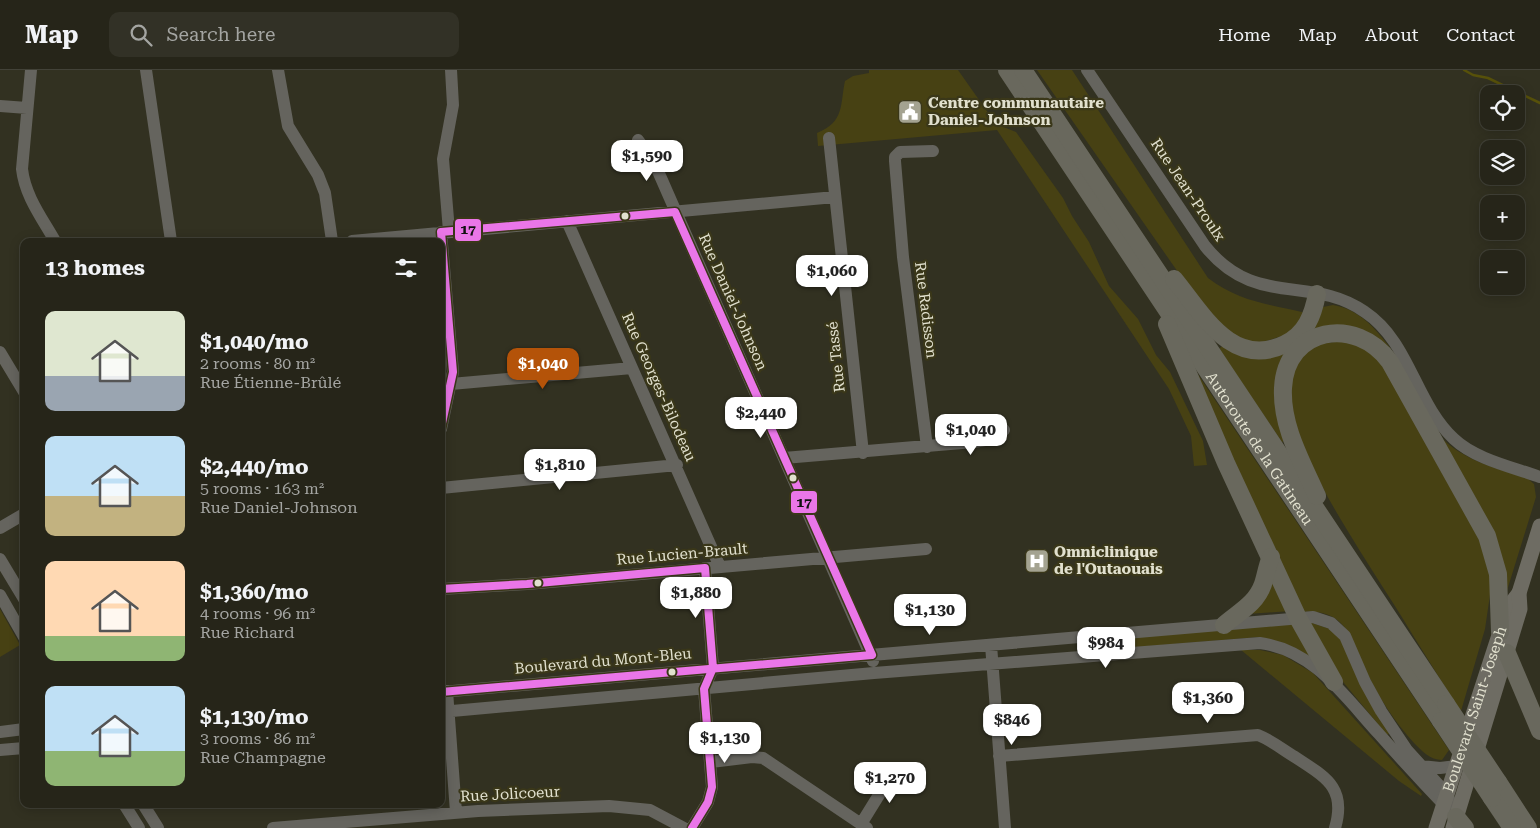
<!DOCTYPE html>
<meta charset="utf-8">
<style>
:root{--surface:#262519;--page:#323126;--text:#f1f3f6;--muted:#a4a5a2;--line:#424238;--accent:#b45309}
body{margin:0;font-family:"Roboto Serif",serif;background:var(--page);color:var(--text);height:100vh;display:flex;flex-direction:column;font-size:19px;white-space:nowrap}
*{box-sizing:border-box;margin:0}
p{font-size:16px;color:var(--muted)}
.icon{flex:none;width:28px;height:28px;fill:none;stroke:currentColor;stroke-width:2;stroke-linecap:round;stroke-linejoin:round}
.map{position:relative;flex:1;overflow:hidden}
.sheet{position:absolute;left:20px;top:168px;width:425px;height:570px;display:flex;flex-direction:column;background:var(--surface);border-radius:10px;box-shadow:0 2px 12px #0003,0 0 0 1px var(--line)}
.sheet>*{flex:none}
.tools{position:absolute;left:1480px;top:15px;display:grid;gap:10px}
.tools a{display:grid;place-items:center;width:45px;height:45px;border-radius:10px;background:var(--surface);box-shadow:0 2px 12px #0003,0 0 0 1px var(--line);font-size:25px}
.price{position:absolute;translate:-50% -42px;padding:0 11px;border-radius:10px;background:#fff;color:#222;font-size:16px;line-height:32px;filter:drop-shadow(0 1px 2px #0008)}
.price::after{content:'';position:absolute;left:50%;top:30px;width:15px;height:11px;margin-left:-8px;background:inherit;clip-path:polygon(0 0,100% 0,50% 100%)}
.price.current{background:var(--accent);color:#fff}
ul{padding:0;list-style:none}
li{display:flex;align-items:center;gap:15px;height:125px;padding:0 25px}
li span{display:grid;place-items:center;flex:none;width:140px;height:100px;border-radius:10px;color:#555}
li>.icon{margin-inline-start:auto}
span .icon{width:60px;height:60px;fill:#fffc;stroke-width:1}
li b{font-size:21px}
h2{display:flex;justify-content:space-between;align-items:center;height:60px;padding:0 25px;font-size:21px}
header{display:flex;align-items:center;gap:30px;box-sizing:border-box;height:70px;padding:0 25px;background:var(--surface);border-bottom:1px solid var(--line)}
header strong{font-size:24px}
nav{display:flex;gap:28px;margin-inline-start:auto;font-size:18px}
.search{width:350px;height:45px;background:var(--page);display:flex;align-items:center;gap:12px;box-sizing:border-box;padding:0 18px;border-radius:10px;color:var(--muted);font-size:19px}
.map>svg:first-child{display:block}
.green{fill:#474113}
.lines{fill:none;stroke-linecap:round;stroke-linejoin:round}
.stream{stroke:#57510a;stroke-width:2.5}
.minor{stroke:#65645e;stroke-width:12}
.major{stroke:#6e6c63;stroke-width:15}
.highway{stroke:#69685d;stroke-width:18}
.highway-bridge{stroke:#69685d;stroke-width:18}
.bus-1-casing{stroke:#3a3719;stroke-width:11}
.bus-1{stroke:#ea76e8;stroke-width:8}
.bus-dot{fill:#e1e0ce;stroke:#3a3719;stroke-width:2}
.labels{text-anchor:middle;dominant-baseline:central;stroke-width:4.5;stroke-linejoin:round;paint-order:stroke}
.poi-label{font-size:15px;font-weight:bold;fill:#e1e0ce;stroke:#3a3719;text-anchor:start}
.street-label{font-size:15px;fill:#e1e0ce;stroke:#3a3719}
.line-badge{stroke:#3a3719;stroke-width:2}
.pale-badge-label{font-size:14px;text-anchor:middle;font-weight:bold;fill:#111}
</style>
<header>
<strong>Map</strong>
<div class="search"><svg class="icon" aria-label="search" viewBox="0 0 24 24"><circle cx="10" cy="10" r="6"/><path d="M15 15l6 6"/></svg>Search here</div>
<nav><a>Home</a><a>Map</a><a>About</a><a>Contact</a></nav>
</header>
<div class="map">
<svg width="1540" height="758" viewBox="0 0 1540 758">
<rect width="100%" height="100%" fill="#323121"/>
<path class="green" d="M869,0H958L996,54L1016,62L1063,128L1072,146L1089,172L1109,216L1138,249L1156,285L1170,302L1203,371L1207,395L1194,396L1191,366L1169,319L997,60L818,76L817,63C845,52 840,34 845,11L853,6L869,3Z
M1037,0H1072L1208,208C1240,232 1268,234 1306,243L1288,264L1257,274L1227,263L1180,205Z
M1333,235C1359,239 1376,259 1391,279L1387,280L1365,263L1290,282L1287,370L1282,372L1219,279L1224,274L1259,285L1323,237Z
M1351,271L1378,287L1478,463L1490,501V525L1485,559L1461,641C1434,601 1410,559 1384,519C1352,468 1307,401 1292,344C1288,330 1290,309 1295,295C1304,272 1331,272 1351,271Z
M1195,300L1449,680L1442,690C1430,690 1422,681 1414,673C1395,652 1379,628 1367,603C1351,570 1348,538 1302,542L1265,466Z
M1439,365C1461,390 1496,398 1527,408L1534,414L1536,427L1505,527Z
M1269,504L1291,541L1247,544Z
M0,539L20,575L0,587Z
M1306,551L1336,561L1390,663L1387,665L1339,607Z
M1296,553L1310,588L1284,573L1259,567L1125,578L1124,568Z
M1241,580H1260L1283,585L1313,603L1422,724L1421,726L1399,711Z"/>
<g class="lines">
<path class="stream" d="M1464,0L1473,5L1488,8L1540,33"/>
<path class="minor" d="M31,0L22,99C25,126 42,148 55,171
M146,0L171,171
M278,0L288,56L318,105L325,123L332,171
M1087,0L1205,176C1255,239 1311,204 1365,242C1410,272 1415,333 1454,369C1475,389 1512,397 1540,407
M0,36L27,38
M829,68L863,383
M638,70L654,92L873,591
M567,151L720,497
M449,161L443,89L453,35L451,0
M352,171L835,127
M0,282L24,322
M451,314L632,298
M441,359L453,302L441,162
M927,377L903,187L895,91V87L900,82L933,81
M784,388L974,372L985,370L1004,360
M441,418L677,395
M0,458L24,444
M0,489L24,529
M441,519L527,514L926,479
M0,525L24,567
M991,575L1005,758
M704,619L713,598L705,498
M447,621L456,742
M441,622L1313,547L1331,553L1345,566L1365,612L1381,641L1407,680L1447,724L1456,747
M441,642L874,603L1260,573C1314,580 1345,627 1379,664C1402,690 1425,715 1449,740
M0,662L24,659
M0,680L24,678
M999,686L1258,665C1271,670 1283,680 1295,687C1325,707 1347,717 1335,758
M711,692L752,687L763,688L867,758
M1421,696L1440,698L1457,696
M124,734L139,758
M143,734L158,758
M861,754L895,699
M273,758L478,741L609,736L650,740L684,758
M692,758L708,732L712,717L704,619"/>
<g class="major">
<path id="s1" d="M1436,758L1500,562L1509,536L1519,523"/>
<path d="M1453,758L1520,539L1519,523L1540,456"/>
</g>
<g class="highway">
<path id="s2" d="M1007,0L1441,651"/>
<path d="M1023,0L1446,634"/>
<path d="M1174,209C1202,243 1232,300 1285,274C1306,264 1313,245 1317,224"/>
<path d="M1167,254L1226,393L1298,548L1334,612"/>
<path d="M1317,426C1302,392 1281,356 1283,318C1286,257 1356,245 1390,292L1487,466L1498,504L1500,562"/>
<path d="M1224,555C1239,542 1256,534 1263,514C1266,505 1267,496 1271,487"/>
<path d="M1507,583L1540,661"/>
<path d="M1498,712L1528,758"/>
<path d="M1492,728L1512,758"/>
<path d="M1456,747L1465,758"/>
</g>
<path class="highway-bridge" d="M1446,634L1498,712
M1441,651L1492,728"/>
<defs>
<path id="bus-1" d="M441,358L453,302L441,162L675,142L872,585L441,622
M441,519L527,514L705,498L713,598L704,619L712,717L708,732L692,758"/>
</defs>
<use href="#bus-1" class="bus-1-casing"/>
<use href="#bus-1" class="bus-1"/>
</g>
<defs>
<symbol id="civic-square" viewBox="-11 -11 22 22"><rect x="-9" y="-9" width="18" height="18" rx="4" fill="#a4a391" stroke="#3a3719"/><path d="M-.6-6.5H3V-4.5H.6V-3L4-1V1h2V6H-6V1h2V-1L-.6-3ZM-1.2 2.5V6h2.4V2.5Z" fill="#fff"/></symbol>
<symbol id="hospital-square" viewBox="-11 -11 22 22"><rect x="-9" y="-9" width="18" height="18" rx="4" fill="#a4a391" stroke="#3a3719"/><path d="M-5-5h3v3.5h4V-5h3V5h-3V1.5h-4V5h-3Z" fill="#fff"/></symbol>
</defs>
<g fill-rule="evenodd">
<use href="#civic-square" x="896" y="28" width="28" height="28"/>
<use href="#hospital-square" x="1023" y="477" width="28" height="28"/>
</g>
<g class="bus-dot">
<circle cx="625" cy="146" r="4.5"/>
<circle cx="793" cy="408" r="4.5"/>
<circle cx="538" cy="513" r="4.5"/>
<circle cx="672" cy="602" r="4.5"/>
</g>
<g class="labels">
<g class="poi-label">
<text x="928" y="33">Centre communautaire<tspan x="928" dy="17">Daniel-Johnson</tspan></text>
<text x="1054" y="482">Omniclinique<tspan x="1054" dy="17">de l'Outaouais</tspan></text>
</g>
<g class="street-label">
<text transform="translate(1188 120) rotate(56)">Rue Jean-Proulx</text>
<text transform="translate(733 232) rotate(66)">Rue Daniel-Johnson</text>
<text transform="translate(926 240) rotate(83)">Rue Radisson</text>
<text transform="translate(836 287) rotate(-96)">Rue Tassé</text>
<text transform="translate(659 317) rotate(66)">Rue Georges-Bilodeau</text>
<text stroke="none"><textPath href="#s2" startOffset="455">Autoroute de la Gatineau</textPath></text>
<text transform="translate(682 484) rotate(-5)">Rue Lucien-Brault</text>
<text transform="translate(603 591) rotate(-5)">Boulevard du Mont-Bleu</text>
<text stroke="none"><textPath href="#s1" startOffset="125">Boulevard Saint-Joseph</textPath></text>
<text transform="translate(510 724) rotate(-3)">Rue Jolicoeur</text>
</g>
</g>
<g class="line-badge">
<rect x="454" y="148" width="28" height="24" rx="5" fill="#ea76e8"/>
<rect x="790" y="420" width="28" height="24" rx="5" fill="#ea76e8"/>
</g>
<g class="pale-badge-label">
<text x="468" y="164">17</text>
<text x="804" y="437">17</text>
</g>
</svg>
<div class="tools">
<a><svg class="icon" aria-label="locate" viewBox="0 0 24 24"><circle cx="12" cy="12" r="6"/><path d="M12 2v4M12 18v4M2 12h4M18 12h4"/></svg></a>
<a><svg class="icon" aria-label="layers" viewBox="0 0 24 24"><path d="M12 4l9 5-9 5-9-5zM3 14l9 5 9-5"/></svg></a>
<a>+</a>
<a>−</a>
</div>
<b class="price" style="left:647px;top:112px">$1,590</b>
<b class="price" style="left:832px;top:227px">$1,060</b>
<b class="price current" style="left:543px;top:320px">$1,040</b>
<b class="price" style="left:761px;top:369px">$2,440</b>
<b class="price" style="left:971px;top:386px">$1,040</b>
<b class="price" style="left:560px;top:421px">$1,810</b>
<b class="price" style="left:696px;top:549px">$1,880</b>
<b class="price" style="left:930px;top:566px">$1,130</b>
<b class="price" style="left:1106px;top:599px">$984</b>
<b class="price" style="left:1208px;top:654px">$1,360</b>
<b class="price" style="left:1012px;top:676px">$846</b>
<b class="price" style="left:725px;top:694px">$1,130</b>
<b class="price" style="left:890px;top:734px">$1,270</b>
<section class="sheet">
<h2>13 homes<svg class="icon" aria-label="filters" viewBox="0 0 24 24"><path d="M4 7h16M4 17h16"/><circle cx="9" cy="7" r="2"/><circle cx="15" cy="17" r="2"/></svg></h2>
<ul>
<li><span style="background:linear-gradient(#dfe7d0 65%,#9aa5b1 0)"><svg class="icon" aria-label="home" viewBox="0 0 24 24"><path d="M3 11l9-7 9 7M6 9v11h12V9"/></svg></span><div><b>$1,040/mo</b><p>2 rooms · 80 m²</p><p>Rue Étienne-Brûlé</p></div></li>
<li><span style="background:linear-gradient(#bfe0f5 60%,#c2b280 0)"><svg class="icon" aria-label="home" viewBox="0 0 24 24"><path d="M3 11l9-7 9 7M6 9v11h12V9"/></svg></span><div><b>$2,440/mo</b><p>5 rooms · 163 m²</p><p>Rue Daniel-Johnson</p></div></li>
<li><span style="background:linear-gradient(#ffd9b3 75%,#8fb573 0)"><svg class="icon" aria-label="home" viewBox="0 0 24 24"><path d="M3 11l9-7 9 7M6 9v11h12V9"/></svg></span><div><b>$1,360/mo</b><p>4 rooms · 96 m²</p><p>Rue Richard</p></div></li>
<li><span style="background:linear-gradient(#bfe0f5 65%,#8fb573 0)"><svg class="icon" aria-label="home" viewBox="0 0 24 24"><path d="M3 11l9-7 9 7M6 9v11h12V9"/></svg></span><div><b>$1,130/mo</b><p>3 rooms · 86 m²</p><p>Rue Champagne</p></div></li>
</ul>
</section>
</div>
